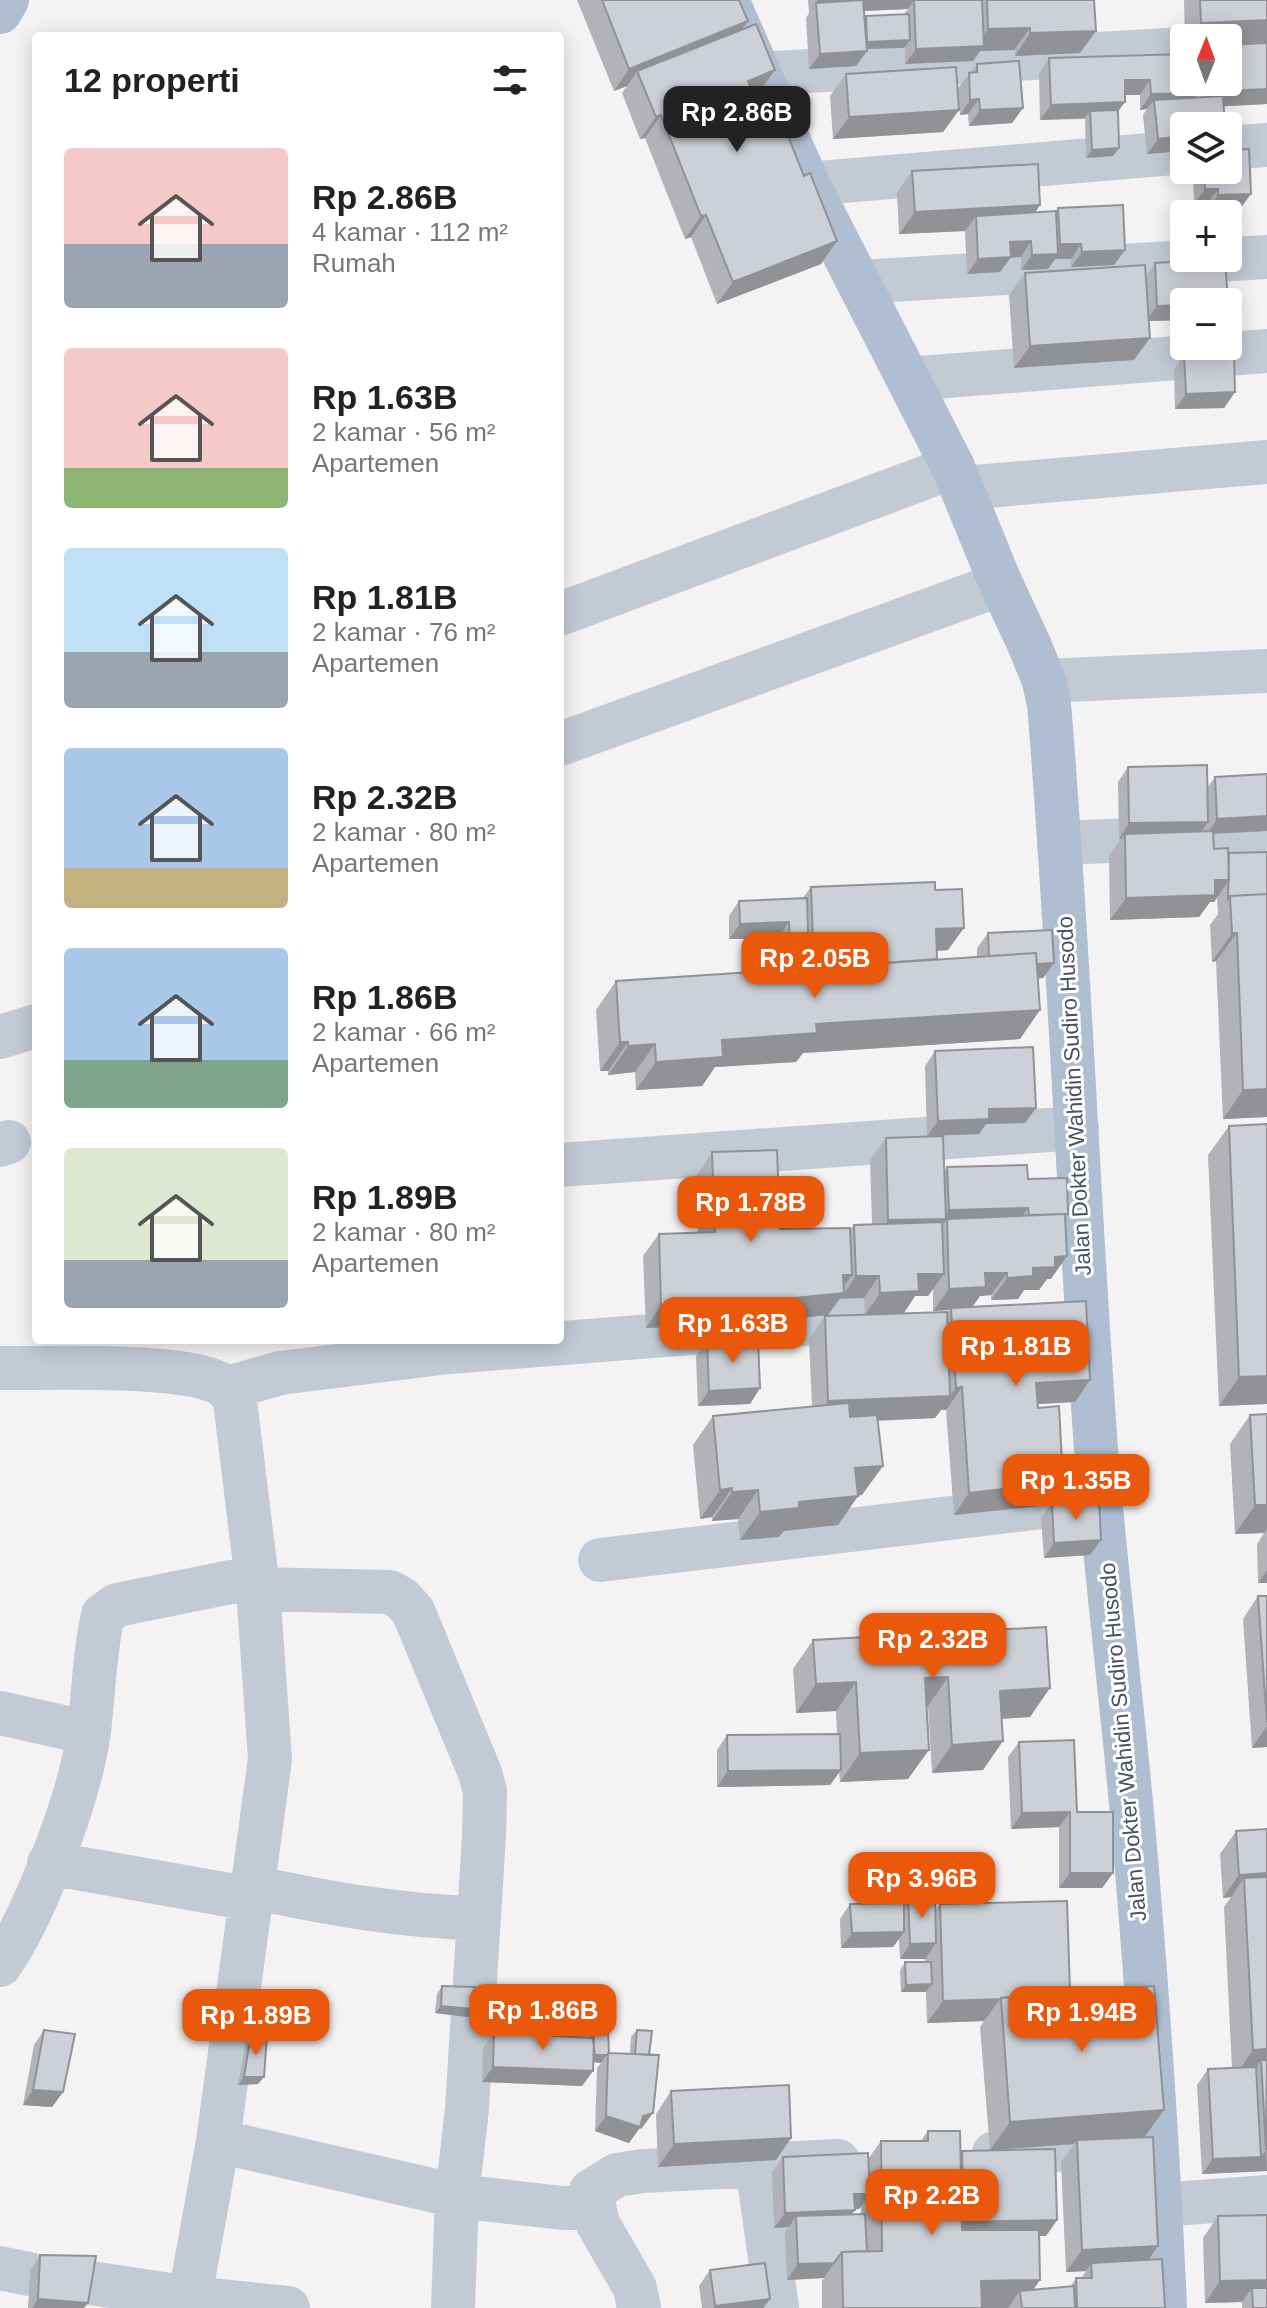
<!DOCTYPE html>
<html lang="id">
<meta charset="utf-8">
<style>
:root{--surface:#fff;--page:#f2f2f2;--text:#222;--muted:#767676;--accent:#ea580c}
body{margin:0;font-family:Arial,sans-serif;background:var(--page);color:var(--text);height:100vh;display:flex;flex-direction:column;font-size:30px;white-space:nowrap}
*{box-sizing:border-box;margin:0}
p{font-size:26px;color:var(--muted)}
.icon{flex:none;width:44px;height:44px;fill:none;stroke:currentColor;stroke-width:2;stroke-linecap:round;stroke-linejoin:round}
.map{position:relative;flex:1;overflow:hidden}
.details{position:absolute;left:32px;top:32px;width:532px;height:1312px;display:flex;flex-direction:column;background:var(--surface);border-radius:8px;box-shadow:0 4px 20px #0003}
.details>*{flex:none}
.needle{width:52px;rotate:1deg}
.tools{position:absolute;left:1170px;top:24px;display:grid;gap:16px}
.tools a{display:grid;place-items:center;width:72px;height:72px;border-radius:8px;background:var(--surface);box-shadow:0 4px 20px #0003;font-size:40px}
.price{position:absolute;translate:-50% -68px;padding:0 18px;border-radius:16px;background:var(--accent);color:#fff;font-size:26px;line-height:52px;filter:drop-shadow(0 2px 4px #0008)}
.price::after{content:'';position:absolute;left:50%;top:48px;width:24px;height:18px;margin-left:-12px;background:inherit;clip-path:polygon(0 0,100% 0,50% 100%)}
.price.selected{background:#222;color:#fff}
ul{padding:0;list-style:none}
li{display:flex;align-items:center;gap:24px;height:200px;padding:0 32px}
li span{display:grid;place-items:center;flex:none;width:224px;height:160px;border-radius:8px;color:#555}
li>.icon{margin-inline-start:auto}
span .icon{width:96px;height:96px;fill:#fffc;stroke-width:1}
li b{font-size:34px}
h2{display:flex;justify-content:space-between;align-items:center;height:96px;padding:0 32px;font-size:34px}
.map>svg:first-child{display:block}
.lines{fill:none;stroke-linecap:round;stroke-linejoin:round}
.minor{stroke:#c2cbd4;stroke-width:44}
.major{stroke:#b0bed2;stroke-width:44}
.wall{fill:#b1b3b9;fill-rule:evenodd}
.shaded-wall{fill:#909296}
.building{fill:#ced0d7;stroke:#909296;stroke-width:2}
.labels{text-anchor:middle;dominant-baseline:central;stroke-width:6;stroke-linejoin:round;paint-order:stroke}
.street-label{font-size:22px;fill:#485361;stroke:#fff}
</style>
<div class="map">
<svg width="1267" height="2308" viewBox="0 0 1267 2308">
<rect width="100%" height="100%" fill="#f4f2f2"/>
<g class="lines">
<path class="minor" d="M1228,46L1267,43
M759,74L1184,49
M1228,148L1267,145
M808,184L1184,152
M860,282L1267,257
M908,379L1267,351
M963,488L1267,462
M560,614L953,467
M1044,681L1267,671
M560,744L1001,584
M1059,843L1267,835
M0,1037L36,1026
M0,1145L9,1142
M560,1165L1077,1128
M0,1368C48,1369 189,1362 224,1386C229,1390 232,1395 235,1401L258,1589L270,1759L218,2141L188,2308
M228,1388L280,1373L449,1352L879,1318
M600,1560L1100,1500
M258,1589L390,1592L402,1599L413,1611L480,1773L485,1791L484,1836L467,2109L457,2196L453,2308
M0,1713L89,1733
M49,1863L251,1899
M252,1887C327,1903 403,1917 479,1918
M0,1965C36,1914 81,1793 89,1731C94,1692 94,1653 103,1615L117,1605L255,1577
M218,2141L457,2196L563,2208H573L589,2201L591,2191L617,2175L643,2171L838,2161
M994,2153L1129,2146
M757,2165L777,2308
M591,2191L598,2224L635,2288L639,2308
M1160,2205L1267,2197
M0,2268L29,2274
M84,2282L190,2298L288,2308"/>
<path class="major" d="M727,0L808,184L953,467L1001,584L1029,644L1044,681L1049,704C1070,956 1078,1209 1097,1462C1107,1583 1122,1703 1133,1824C1147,1985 1158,2147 1165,2308
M0,12L7,0"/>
</g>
<path class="wall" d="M577,0H739L748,21L742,29L775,70L759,92L753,95L821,264L717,304L691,237L685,239L645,138L640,139L622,93L627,86L614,91Z
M808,0H1094L1080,53L1015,56L1014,50L980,51L973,61L905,64V47L866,49L867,51L856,66L809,69L806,18L809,13ZM908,9L904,14L866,16L864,18V11Z
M1184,0H1267L1228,38H1185Z
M1184,54L1196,97H1210L1209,82H1228L1267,104L1224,106L1184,126V151L1147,154L1143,115L1147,109L1140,110V95H1125L1118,112L1119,148L1113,156L1086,158L1085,119L1040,120L1039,74L1049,58Z
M977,64L1023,108L1012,123L969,126L968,114L960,115L958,88Z
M846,74L959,110L943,132L833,139L830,96Z
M1196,170H1228L1240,209L1207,210V204H1194L1193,175Z
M912,171L1040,205L1035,212L1056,211L1058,208L1125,250L1114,265L1071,267V259H1055L1048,269L1021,270V257H1011L1000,272L967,274L965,231L899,234L897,193Z
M1155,263L1184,302V320L1149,321L1134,360L1014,368L1009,295L1025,273L1146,276Z
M1184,355L1235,392L1224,408L1175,409L1174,370Z
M1128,767L1207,788L1215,777L1267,774V831L1213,834L1214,849L1229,853L1267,852V1117L1223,1119L1216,961L1212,962L1210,925L1218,914L1217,897L1214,902H1210L1199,917L1110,920L1109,856L1121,839H1119L1118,782Z
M811,887L935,890L948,950L937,951V959L977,957V948L988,933L1054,963L1043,978L1038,979L1020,1039L803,1053L796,1062L715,1067L702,1086L636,1090L635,1072L608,1075V1071H600L596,1010L616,981L780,970L778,938L729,939V916L739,901L803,898Z
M935,1051L1036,1108L1025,1123L986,1124L979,1134L927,1136L925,1066Z
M1229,1126L1267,1404L1219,1406L1208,1155Z
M886,1138L944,1172L947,1167L1028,1179L1066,1218L1051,1279H1047L1039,1290H1024L1018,1299L991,1300V1295L980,1296L972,1307L1090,1380L1075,1402L1038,1404L1048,1505L954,1515L946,1410H941L935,1418L878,1421L862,1495L858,1496L838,1525L784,1531L779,1537L740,1540L738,1519L712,1521V1517L700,1519L693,1445L713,1416L812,1407L809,1339L825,1316L865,1315L864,1298H840L828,1315L739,1324L646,1328L643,1256L659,1234L698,1233L697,1175L712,1152L780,1229L850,1230L854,1225L872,1224L870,1160ZM933,1289V1311L949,1310L947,1313H904L915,1296H928Z
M707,1341L760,1388L750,1404L698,1406L696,1356Z
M1267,1414V1583H1258L1257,1544L1264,1533L1235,1534L1230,1444L1250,1415Z
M1052,1503L1090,1555L1044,1558L1041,1518Z
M1258,1596H1267V1747L1252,1748L1243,1619Z
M1046,1627L1030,1717L1002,1719L983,1770L932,1773L928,1706H926L908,1779L840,1782L839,1772L830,1785L717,1787V1750L727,1735L837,1734L836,1711L796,1713L793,1669L813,1640Z
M1019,1742L1077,1812L1113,1873L1102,1888H1059V1827L1011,1829L1008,1757Z
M1267,1829V2171L1202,2174L1197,2085L1208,2069L1232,2068L1224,1907L1231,1897L1223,1898L1220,1854L1236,1831Z
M908,1897L935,1911L940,1904L1070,1992L1145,2137L1158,2246L1148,2260L1165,2308H822V2281L824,2278L787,2280L785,2232L789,2227L774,2228L772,2172L783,2157L868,2159L881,2141H921L928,2131L1057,2220L1046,2236H1039L1033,2290L1070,2287L1076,2278H1081L1086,2271L1066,2272L1061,2162L1074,2144L990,2150L980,2027L984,2021L927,2023L926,1992H901L900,1970L905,1962H925V1959H900L899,1939L893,1947L841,1948L840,1919L850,1904L904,1903ZM861,2206V2214H851L855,2209H859Z
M442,1986L468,2017L435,2013L437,1994Z
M44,2030L63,2092L52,2107L23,2105L34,2045Z
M637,2030L642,2128L639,2129L629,2143L595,2131L597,2068L601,2063L593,2062V2071L582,2086L482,2082L483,2048L494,2033L589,2037L592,2032L609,2053L630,2054L631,2037Z
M251,2034L258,2084L238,2085L246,2042Z
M671,2091L791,2138L776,2160L658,2167L656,2114Z
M1218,2216L1267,2308H1242V2302L1205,2303L1203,2238Z
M40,2255L88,2303L84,2308H28L30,2270Z
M710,2270L770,2299L764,2308H702L699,2286Z"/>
<path class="shaded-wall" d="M818,0H980H914L908,9L817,13L816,3L808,13Z
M1267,20V42L1228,44V38H1190L1201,23Z
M748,21L732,43L637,71L627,86L614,91L629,69Z
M1030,28L1014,50L980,51L973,61L905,64L916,49L976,46L988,29Z
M1096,31L1080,53L1015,56L1030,33Z
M910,40L904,48L861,49L867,42Z
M867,51L856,66L809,69L820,54Z
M775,70L759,92L732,103L748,81Z
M1125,80H1150L1140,95H1114Z
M1267,89V104L1210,107L1221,91Z
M1199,93L1188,108L1154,100L1147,109L1140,110L1151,94Z
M979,99L968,114L960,115L970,100Z
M1125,102L1114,117L1090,111L1085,118L1040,120L1051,105Z
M1023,108L1012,123L969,126L980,110Z
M959,110L943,132L833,139L849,117Z
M661,115L645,138L640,139L656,117Z
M1184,136V151L1147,154L1158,139Z
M1119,148L1113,156L1086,158L1092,150Z
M1205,189H1218L1207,204H1194Z
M1251,194L1240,209L1207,210L1218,195Z
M1040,205L1024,228L976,216L965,231L899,234L915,212Z
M706,215L691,237L685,239L701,216Z
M837,241L821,264L717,304L733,282Z
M1031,241L1021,257L999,258L1010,242Z
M1060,244H1081L1071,259H1055L1048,269L1021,270L1032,255L1053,254Z
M1125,250L1114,265L1071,267L1082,252Z
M1011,257L1000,272L967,274L978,259Z
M1184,305V320L1146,321L1157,306Z
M1150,338L1134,360L1014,368L1030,346Z
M1235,392L1224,408L1175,409L1186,394Z
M1267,816V831L1207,834L1217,819Z
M1208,822L1198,837L1125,834L1121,839H1119L1129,823Z
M1215,880H1229L1214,902H1210L1199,917L1110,920L1126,898Z
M789,922L778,938L729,939L740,924Z
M964,928L948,950L921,952L936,929Z
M1232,933H1237L1216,961L1212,962Z
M1054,963L1043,978L979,982L989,966Z
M791,964H809L798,979L780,980Z
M1040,1010L1020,1039L803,1053L796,1062L715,1067L702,1086L636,1090L656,1062L722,1040L816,1024Z
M620,1042H628L608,1071H600Z
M655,1044L635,1072L608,1075L628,1046Z
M1267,1089V1117L1223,1119L1243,1090Z
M1036,1108L1025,1123L986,1124L979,1134L927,1136L938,1121L989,1109Z
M1028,1208L1017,1223L947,1219L942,1225L873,1243L888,1220L943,1219L949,1210Z
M1067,1256L1051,1279H1047L1039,1290H1024L1018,1299L991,1300L1007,1278L1033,1268L1055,1257Z
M985,1273H1007L991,1295L980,1296L970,1310L951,1308L949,1310L933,1311L949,1289Z
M918,1274H944L928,1296H915L903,1314L865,1315L880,1293Z
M843,1275H852L839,1293H844L828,1315L739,1324L646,1328L661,1305Z
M856,1276H879L864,1298L840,1299Z
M1267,1376V1404L1219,1406L1239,1377Z
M1090,1380L1075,1402L1021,1405L1036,1383Z
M962,1387L946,1410H941L935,1418L812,1423L828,1401L950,1396L956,1388Z
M760,1388L750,1404L698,1406L709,1391Z
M883,1466L862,1495L835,1497L855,1468Z
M1063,1482L1048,1505L954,1515L969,1493Z
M732,1488L712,1517L700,1519L720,1490Z
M758,1490L738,1519L712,1521L732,1492Z
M858,1496L838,1525L784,1531L779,1537L740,1540L760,1512L799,1502Z
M1255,1505H1267V1529L1264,1533L1235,1534Z
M1101,1540L1090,1555L1044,1558L1054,1543Z
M1267,1570V1583H1258Z
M948,1677L928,1706L904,1707L925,1678Z
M856,1682L836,1711L796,1713L816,1684Z
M1050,1688L1030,1717L980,1720L1000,1691Z
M1267,1726V1747L1252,1748Z
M1003,1741L983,1770L932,1773L952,1745Z
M929,1750L908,1779L840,1782L860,1753Z
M841,1770L830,1785L717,1787L728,1771Z
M1070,1812L1059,1827L1011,1829L1022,1813Z
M1070,1873H1113L1102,1888H1059Z
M1267,1873V1895L1244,1878L1231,1897L1223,1898L1239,1875Z
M904,1932L893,1947L841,1948L852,1933Z
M936,1943L925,1959H900L910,1944Z
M932,1984L926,1992H901L906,1985Z
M1000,1999L984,2021L927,2023L943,2001Z
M441,2006L473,2009L468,2017L435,2013Z
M1267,2049V2077L1261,2060L1249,2078L1233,2079L1253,2050Z
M595,2055H606L601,2063L590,2062Z
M493,2067L593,2071L582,2086L482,2082Z
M244,2077H264L258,2084L238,2085Z
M33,2090L63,2092L52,2107L23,2105Z
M1164,2110L1143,2139L1077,2140L1074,2144L990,2150L1010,2122Z
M653,2113L642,2128L639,2129L629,2143L595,2131L606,2116H643Z
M791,2138L776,2160L658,2167L674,2144Z
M1266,2150L1267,2171L1202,2174L1213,2159L1261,2157Z
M854,2194H870L859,2209H844Z
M855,2210L844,2225L796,2216L789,2227L774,2228L785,2213Z
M1057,2220L1046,2236L953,2237L964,2222Z
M1158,2246L1143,2268L1091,2263L1086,2271L1066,2272L1082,2250Z
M834,2263L824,2278L787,2280L798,2264Z
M1040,2280L1022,2306L1020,2291L1008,2308H962L981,2281Z
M1267,2280V2302L1252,2288L1242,2302L1205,2303L1220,2281Z
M38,2299L88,2303L84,2308H32Z
M770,2299L763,2308H713L715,2306Z"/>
<path class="building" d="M602,0H739L748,21L629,69Z
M863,0L867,51L820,54L816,3Z
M914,0H982L984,46L916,49Z
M987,0H1094L1096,31L1030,33V28L988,29Z
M1200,0H1267V20L1201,23Z
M909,14L910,40L867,42L866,16Z
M756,24L775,70L748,81L766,127L782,121L804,176L810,173L837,241L733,282L706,215L701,216L661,115L656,117L637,71Z
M1267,43V89L1221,91V82H1228V45Z
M1184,54V82H1198L1199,93L1151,94L1150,80H1125V102L1051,105L1049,58Z
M1019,61L1023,108L980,110L979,99L970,100L969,73L977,72V64Z
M956,67L959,110L849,117L846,74Z
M1223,96L1225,126H1184V136L1158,139L1154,100Z
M1118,110L1119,148L1092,150L1090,111Z
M1249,149L1251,194L1218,195V189H1205L1204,170H1228V150Z
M1038,164L1040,205L915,212L912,171Z
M1123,205L1125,250L1082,252L1081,244H1060L1058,208Z
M1056,211L1058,254L1032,255L1031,241L1010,242L1011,257L978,259L976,216Z
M1225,259L1228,302H1184V305L1157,306L1155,263Z
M1145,265L1150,338L1030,346L1025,273Z
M1234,353L1235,392L1186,394L1184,355Z
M1207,765L1208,822L1129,823L1128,767Z
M1267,774V816L1217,819L1215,777Z
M1213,831L1214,849L1228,848L1229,880H1215V895L1126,898L1125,834Z
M1267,852V894L1230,896L1228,899L1229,853Z
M935,882V890L962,889L964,928L936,929L937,959L814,968L811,887Z
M1267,894V1089L1243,1090L1237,933H1232L1230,896Z
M807,898L809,964H791L789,922L740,924L739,901Z
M1052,930L1054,963L1037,964L1036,953L989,956L988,933Z
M1036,953L1040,1010L816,1024L817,1033L722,1040L723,1057L656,1062L655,1044L628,1046V1042H620L616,981Z
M1033,1047L1036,1108L989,1109V1119L938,1121L935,1051Z
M1267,1124V1376L1239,1377L1229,1126Z
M943,1136L946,1219L888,1220L886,1138Z
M777,1150L780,1229L850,1228L852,1275H843L844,1293L754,1302L661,1305L659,1234L715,1232L712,1152Z
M1027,1165L1028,1179L1067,1178L1068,1214L1029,1215L1028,1208L949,1210L947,1167Z
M1065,1214L1067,1256L1055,1257V1267L1033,1268V1276L1007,1278V1273H985L986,1287L949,1289L947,1219Z
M942,1222L944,1274H918L919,1291L880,1293L879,1276H856L854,1225Z
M1086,1301L1090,1380L1036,1383L1038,1408L1059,1406L1063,1482L969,1493L962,1387L956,1388L951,1308Z
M947,1312L950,1396L828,1401L825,1316Z
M758,1339L760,1388L709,1391L707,1341Z
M849,1403L850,1417L877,1415L883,1466L855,1468L858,1496L799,1502V1508L760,1512L758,1490L732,1492V1488L720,1490L713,1416Z
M1267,1414V1505H1255L1250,1415Z
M1099,1500L1101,1540L1054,1543L1052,1503Z
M1258,1596H1267V1723Z
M1046,1627L1050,1688L1000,1691L1003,1741L952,1745L948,1677L925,1678L929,1750L860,1753L856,1682L816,1684L813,1640Z
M840,1734L841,1770L728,1771L727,1735Z
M1074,1740L1077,1812H1113V1873H1070V1812L1022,1813L1019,1742Z
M1267,1829V1873L1239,1875L1236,1831Z
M1267,1877V2049L1253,2050L1244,1878Z
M935,1896L936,1943L910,1944L908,1897Z
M1067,1901L1070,1992L1001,1998V1999L943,2001L940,1904Z
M904,1903V1932L852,1933L850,1904Z
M905,1962H931L932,1984L906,1985Z
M442,1986L475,1987L473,2009L441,2006Z
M1154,1986L1164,2110L1010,2122L1001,1998Z
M44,2030L75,2034L63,2092L33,2090Z
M637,2030L652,2031L649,2055L635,2054Z
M592,2032H608L609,2053L606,2055H595Z
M494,2033L594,2038L593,2071L493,2067Z
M251,2034L267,2035L264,2077H244Z
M608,2053L659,2055L653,2113L643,2116L640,2127L606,2116Z
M1261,2060H1267L1266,2150Z
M1256,2067L1261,2157L1213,2159L1208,2069Z
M789,2085L791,2138L674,2144L671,2091Z
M928,2131H960L962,2230H1039L1040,2280L981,2281L982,2308H843L842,2252L882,2251L881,2141H928Z
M1153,2137L1158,2246L1082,2250L1077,2140Z
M1055,2149L1057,2220L964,2222L962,2151Z
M868,2153L870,2194H854L855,2210L785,2213L783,2157Z
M865,2214L867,2251L842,2252L834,2263L798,2264L796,2216Z
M1267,2215V2280L1220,2281L1218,2216Z
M40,2255L96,2256L88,2303L38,2299Z
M1162,2259L1165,2308H1077L1076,2278H1092L1091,2263Z
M765,2263L770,2299L715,2306L710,2270Z
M1074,2286L1075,2308H1022L1020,2291Z
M1252,2288H1267V2308H1253Z"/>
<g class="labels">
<g class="street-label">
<text transform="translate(1074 1096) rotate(-93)">Jalan Dokter Wahidin Sudiro Husodo</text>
<text transform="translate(1123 1742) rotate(-95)">Jalan Dokter Wahidin Sudiro Husodo</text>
</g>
</g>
</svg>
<div class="tools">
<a><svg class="needle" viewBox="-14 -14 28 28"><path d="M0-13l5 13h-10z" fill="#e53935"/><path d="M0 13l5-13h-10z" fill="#767676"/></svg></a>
<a><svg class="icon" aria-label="layers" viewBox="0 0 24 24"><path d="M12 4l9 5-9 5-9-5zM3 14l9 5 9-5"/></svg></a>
<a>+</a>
<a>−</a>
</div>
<b class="price selected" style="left:737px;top:154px">Rp 2.86B</b>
<b class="price" style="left:815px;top:1000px">Rp 2.05B</b>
<b class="price" style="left:751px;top:1244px">Rp 1.78B</b>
<b class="price" style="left:733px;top:1365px">Rp 1.63B</b>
<b class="price" style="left:1016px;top:1388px">Rp 1.81B</b>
<b class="price" style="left:1076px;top:1522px">Rp 1.35B</b>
<b class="price" style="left:933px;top:1681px">Rp 2.32B</b>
<b class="price" style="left:922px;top:1920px">Rp 3.96B</b>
<b class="price" style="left:543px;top:2052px">Rp 1.86B</b>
<b class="price" style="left:1082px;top:2054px">Rp 1.94B</b>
<b class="price" style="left:256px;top:2057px">Rp 1.89B</b>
<b class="price" style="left:932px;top:2237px">Rp 2.2B</b>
<section class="details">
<h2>12 properti<svg class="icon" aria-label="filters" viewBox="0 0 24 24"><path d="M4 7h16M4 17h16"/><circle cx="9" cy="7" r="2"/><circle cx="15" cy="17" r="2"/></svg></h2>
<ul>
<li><span style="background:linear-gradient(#f6c9c9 60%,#9aa5b1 0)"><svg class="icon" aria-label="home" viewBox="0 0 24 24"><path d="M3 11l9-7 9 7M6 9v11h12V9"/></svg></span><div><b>Rp 2.86B</b><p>4 kamar · 112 m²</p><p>Rumah</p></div></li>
<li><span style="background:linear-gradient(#f6c9c9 75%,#8fb573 0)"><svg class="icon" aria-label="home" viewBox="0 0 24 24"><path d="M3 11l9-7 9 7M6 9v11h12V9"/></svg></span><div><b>Rp 1.63B</b><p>2 kamar · 56 m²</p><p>Apartemen</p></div></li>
<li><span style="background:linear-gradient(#bfe0f5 65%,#9aa5b1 0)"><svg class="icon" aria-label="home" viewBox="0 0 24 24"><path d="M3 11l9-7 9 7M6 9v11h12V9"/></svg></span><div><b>Rp 1.81B</b><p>2 kamar · 76 m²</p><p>Apartemen</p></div></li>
<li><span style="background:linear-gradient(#a9c7e8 75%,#c2b280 0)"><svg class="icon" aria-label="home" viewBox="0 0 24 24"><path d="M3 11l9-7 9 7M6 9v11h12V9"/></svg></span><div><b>Rp 2.32B</b><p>2 kamar · 80 m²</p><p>Apartemen</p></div></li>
<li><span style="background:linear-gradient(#a9c7e8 70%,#7fa58c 0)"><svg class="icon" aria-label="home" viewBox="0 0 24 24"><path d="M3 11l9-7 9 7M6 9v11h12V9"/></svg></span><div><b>Rp 1.86B</b><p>2 kamar · 66 m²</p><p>Apartemen</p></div></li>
<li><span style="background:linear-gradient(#dfe7d0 70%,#9aa5b1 0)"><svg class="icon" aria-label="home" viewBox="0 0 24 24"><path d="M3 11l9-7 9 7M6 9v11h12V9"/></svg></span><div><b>Rp 1.89B</b><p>2 kamar · 80 m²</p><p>Apartemen</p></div></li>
</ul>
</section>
</div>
